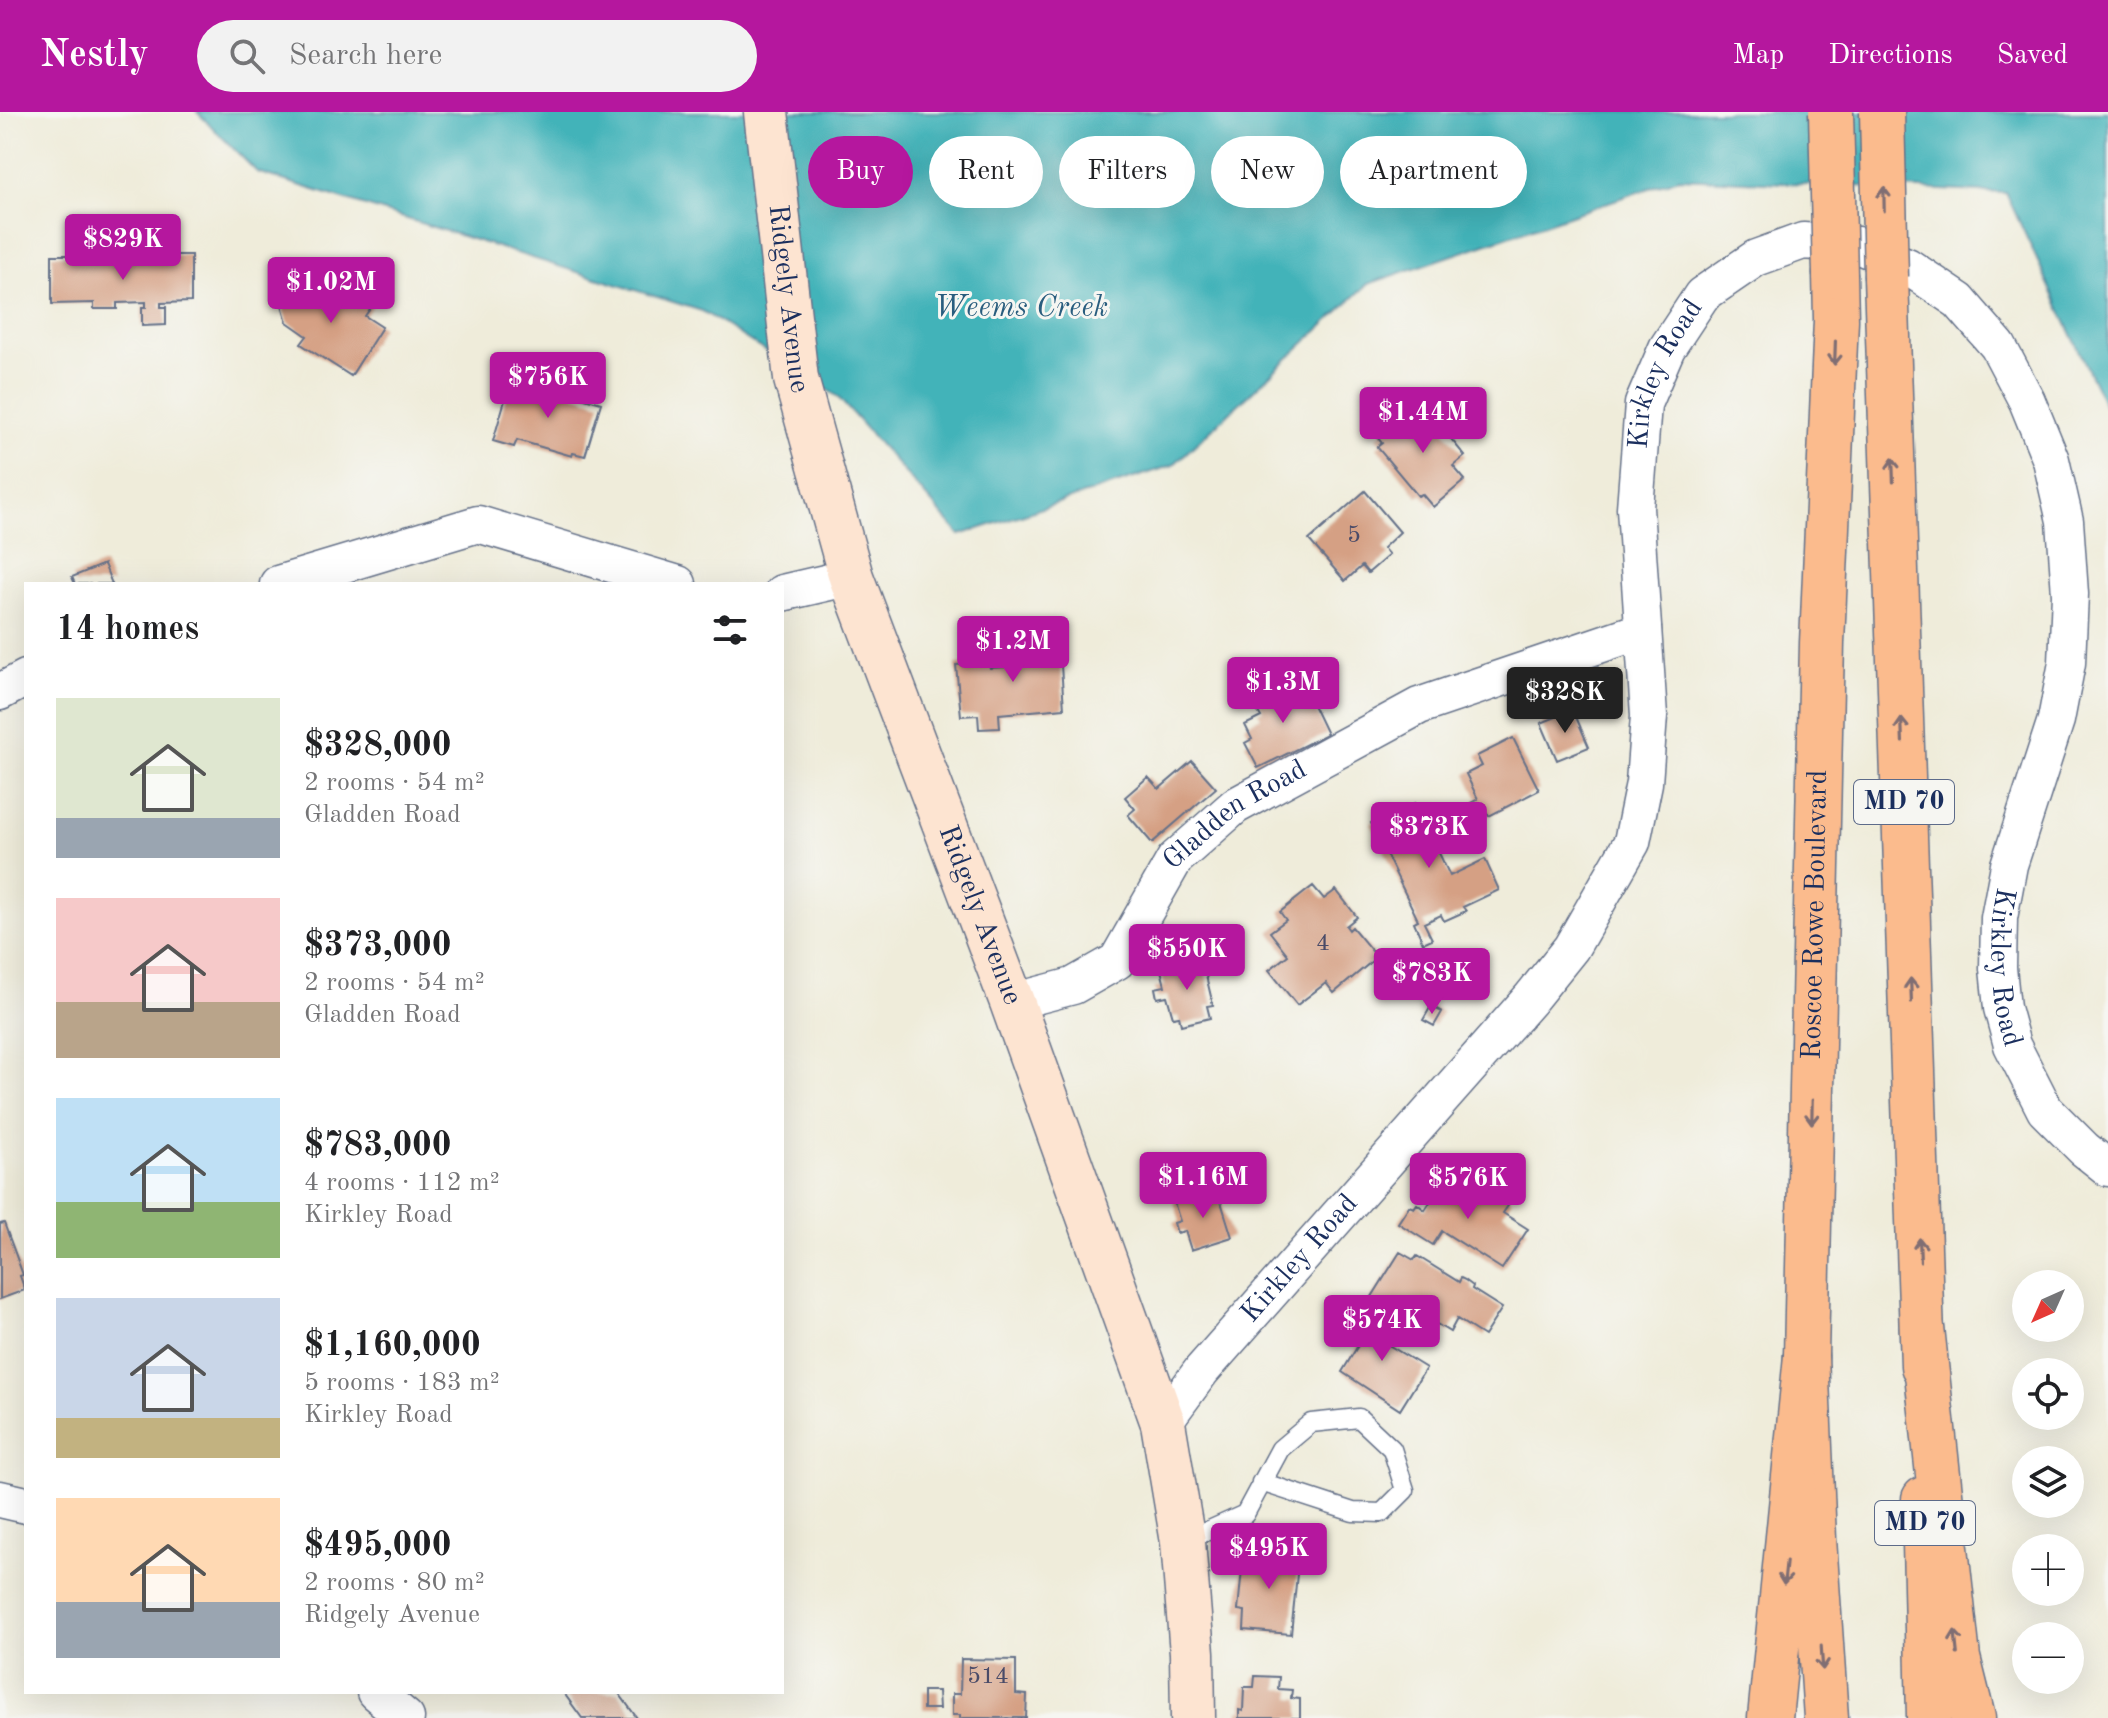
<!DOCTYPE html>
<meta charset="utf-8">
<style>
:root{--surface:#fff;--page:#f2f2f2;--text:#202124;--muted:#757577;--accent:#b5179e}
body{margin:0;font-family:"Old Standard TT",serif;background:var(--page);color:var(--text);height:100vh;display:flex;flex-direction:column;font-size:30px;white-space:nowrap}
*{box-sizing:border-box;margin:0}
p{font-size:26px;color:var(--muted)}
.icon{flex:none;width:44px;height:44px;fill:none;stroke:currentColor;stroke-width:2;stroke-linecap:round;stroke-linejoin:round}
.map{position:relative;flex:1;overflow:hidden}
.sheet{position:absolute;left:24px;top:470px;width:760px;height:1112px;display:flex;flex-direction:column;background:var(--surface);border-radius:0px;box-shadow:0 8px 32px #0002}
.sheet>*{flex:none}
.hud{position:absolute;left:808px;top:24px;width:760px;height:72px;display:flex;gap:16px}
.needle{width:52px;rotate:225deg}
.fabs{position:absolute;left:2012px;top:1158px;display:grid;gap:16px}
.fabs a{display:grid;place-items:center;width:72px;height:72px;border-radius:50%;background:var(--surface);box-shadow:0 8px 32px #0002;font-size:40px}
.price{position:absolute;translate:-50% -68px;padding:0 18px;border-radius:8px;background:var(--accent);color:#fff;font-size:26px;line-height:52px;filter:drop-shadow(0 2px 4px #0008)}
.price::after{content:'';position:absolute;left:50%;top:48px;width:24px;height:18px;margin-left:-12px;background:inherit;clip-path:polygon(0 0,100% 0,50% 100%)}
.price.on{background:#222;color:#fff}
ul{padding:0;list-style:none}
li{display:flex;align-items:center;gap:24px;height:200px;padding:0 32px}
li span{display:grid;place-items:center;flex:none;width:224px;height:160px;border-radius:0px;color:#555}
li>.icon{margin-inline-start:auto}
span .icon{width:96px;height:96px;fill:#fffc;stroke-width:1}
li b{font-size:34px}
h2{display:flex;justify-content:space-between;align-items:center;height:96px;padding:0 32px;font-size:34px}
.chip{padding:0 28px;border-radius:36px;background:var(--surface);box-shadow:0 8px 32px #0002;font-size:28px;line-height:72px}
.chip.on{background:var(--accent);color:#fff}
header{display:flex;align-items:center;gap:48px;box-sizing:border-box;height:112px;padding:0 40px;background:var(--accent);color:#fff}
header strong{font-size:38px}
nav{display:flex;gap:44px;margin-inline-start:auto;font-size:28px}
.search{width:560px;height:72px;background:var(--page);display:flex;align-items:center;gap:20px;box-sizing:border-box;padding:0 28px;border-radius:44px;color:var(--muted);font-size:30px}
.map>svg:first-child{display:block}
.water{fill:#43b3b9;stroke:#2f718c;stroke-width:2}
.building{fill:#d5a084}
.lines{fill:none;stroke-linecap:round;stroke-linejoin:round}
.service-casing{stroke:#657189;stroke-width:21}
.minor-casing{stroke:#657189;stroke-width:39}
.secondary-casing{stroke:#657189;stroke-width:47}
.primary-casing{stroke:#657189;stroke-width:47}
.motorway-casing{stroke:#657189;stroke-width:47}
.service{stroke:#fff;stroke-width:18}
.minor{stroke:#fff;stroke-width:36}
.secondary{stroke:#fde4d1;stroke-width:44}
.primary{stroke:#fbbb8d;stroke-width:44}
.motorway{stroke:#fbbb8d;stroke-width:44}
.primary-bridge-casing{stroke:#657189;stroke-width:47;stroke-linecap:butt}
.primary-bridge{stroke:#fbbb8d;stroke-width:44}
.oneway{stroke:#806e73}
.labels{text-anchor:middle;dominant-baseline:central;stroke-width:6;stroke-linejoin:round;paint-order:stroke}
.number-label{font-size:24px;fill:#4a4b68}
.shield{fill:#f6f6f2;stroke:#5d6b8a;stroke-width:2}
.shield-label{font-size:26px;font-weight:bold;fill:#1b2f5e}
.street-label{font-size:28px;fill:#1b2f5e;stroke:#f6f6f2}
.water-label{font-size:30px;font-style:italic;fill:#295d7e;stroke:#f6f6f2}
</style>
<header>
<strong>Nestly</strong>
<div class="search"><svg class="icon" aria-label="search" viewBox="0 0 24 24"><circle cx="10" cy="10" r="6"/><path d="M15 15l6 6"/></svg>Search here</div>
<nav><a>Map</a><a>Directions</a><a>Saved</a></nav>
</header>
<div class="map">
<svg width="2108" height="1606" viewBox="0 0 2108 1606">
<rect width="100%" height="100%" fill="#f6f6f2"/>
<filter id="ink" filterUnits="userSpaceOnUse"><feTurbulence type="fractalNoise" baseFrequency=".0125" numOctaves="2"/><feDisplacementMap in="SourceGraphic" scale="16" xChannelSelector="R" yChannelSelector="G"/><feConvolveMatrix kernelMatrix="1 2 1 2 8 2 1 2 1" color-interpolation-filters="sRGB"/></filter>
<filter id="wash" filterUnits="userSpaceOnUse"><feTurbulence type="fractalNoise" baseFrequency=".006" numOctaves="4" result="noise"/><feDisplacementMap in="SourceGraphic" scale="32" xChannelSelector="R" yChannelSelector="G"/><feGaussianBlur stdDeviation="1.8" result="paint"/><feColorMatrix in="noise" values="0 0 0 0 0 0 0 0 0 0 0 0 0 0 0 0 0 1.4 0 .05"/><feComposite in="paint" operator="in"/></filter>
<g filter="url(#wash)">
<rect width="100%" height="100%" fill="#efecda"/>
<path class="water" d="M197,0H2108V300L2006,81L1679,66L1368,172L1173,353L960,423L837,284L702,199L257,60Z"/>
<g id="blocks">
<path class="building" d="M52,143H191V190L161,191V195H166V213L142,214V195H146V190L117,191V197H94V191L52,192Z
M313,170L348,193L355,183L372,194L365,204L382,215L351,264L301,232L307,224L287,210L282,193L293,175Z
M532,270L601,291L585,344L573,341L572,344L517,328L514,335L493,329L508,278L528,283Z
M1425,295L1465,344L1453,354L1465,368L1433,395L1422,382L1418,384L1377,335L1382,331L1377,325L1407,299L1412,305Z
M1365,379L1400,420L1383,436L1389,443L1368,461L1362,454L1345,469L1309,428Z
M104,452L112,472H75L72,465Z
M1059,525L1064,596L999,602L1000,616L979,617L978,603L961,604L956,553L988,551L990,556L1020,554L1018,528Z
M1294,569L1299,579L1305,576L1327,622L1258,656L1245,631L1252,627L1245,613L1261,605L1258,600L1263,598L1258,587Z
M1573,598L1589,635L1557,648L1541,611Z
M1513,626L1539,678L1489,704L1487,701L1478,706L1471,691L1478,687L1466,662L1482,654L1477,644Z
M1192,649L1216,676L1152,731L1128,703L1135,697L1125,685L1148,665L1159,677Z
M1415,691L1450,764L1485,747L1499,778L1463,795L1466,799L1444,809L1441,803L1424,811L1432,827L1423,831L1414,810L1418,808L1371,711Z
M1313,774L1324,787L1336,778L1357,805L1346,814L1349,818L1352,815L1377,845L1334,881L1326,871L1297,893L1269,858L1288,843L1270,820L1286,808L1280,800Z
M1202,847L1213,893L1207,894L1210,906L1181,913L1179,904L1173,905L1167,884L1157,886L1155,876L1165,874L1161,858Z
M1431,894L1442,900L1434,914L1423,908Z
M1446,1065L1479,1087L1488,1072L1512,1088L1503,1101L1528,1117L1502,1157L1442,1119L1433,1133L1398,1111L1409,1094L1414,1096L1417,1092L1425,1098Z
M1217,1077L1232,1125L1191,1138L1185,1119L1177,1121L1174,1111L1180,1109L1174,1090Z
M4,1111L23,1163L20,1164L25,1178L0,1187V1112Z
M1400,1140L1414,1148L1417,1144L1459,1170L1461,1166L1465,1168L1473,1174L1472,1177L1502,1196L1484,1224L1457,1207L1450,1220L1404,1192L1396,1204L1370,1188Z
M1364,1197L1391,1214L1382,1229L1426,1256L1400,1298L1342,1260L1362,1227L1356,1223L1359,1219L1352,1215Z
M1254,1438L1299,1442L1291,1522L1244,1518L1245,1499L1238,1498L1243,1447L1253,1448Z
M961,1547L1016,1548V1582L1027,1583L1026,1606H960V1603H952V1582H960Z
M1255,1564L1279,1565L1278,1577L1292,1578L1291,1586L1300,1587V1606H1239V1598L1243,1599L1244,1575H1254Z
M923,1579H938L939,1597H923Z
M563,1580H618L637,1606H582Z"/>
</g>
</g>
<g filter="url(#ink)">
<use href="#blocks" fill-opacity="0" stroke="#657189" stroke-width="2"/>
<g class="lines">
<defs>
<path id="service" d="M1183,1430L1245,1402L1280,1337L1311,1311L1359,1306L1392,1337L1405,1378L1382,1401L1353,1400L1261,1370"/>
<g id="minor">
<path d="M278,472L478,412L678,472"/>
<path d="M782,481L851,465"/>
<path d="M0,580L26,566"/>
<path id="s1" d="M1012,890L1073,874L1117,849L1175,747L1235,694L1419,594L1643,518"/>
<path id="s2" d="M1163,1311L1202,1258L1530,887L1571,836L1632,730L1644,671L1649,604L1635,396L1643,292L1667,236L1702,183L1756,146L1803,129L1857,133L1907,154L1959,189L1998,234L2027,289L2051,348L2065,409L2070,482L2067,551L2056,608L2009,753L1999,806L1998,856L2002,896L2012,933L2045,998L2084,1037L2108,1056"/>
<path d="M0,1387L26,1393"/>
<path d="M375,1580L406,1606"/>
</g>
<g id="secondary">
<path id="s3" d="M766,0L796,267L851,465L1012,890L1163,1311L1183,1430L1192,1541L1193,1606"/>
</g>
<g id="primary">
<path d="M1886,165L1923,1254"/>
<path d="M1924,1387L1929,1606"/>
<path id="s4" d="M1826,1606L1814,1427L1806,1244L1822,531L1836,208L1835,163"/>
</g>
<path id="motorway" d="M1922,1216L1958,1546L1973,1606
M1770,1606L1806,1244"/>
</defs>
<use href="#service" class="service-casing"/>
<use href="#minor" class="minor-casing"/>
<use href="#secondary" class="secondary-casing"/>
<use href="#primary" class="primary-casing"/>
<use href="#motorway" class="motorway-casing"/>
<use href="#service" class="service"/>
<use href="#minor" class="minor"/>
<use href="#secondary" class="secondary"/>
<use href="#primary" class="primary"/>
<use href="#motorway" class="motorway"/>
<defs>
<path id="primary-bridge" d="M1831,0L1835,163
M1882,0L1886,165"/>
</defs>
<use href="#primary-bridge" class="primary-bridge-casing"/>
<use href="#primary-bridge" class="primary-bridge"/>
</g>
<defs><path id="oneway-shaft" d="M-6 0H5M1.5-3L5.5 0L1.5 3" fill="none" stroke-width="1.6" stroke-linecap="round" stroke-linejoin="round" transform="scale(2)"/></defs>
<g class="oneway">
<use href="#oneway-shaft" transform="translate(1884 87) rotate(-91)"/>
<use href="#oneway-shaft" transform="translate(1835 241) rotate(92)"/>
<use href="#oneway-shaft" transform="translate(1893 358) rotate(-92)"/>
<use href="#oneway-shaft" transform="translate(1902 618) rotate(-92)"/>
<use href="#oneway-shaft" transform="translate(1911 878) rotate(-92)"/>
<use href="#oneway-shaft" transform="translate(1812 1000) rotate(91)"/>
<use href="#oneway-shaft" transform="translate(1920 1138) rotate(-92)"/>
<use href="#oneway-shaft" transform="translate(1785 1461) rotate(96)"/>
<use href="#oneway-shaft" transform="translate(1956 1530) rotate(-96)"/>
<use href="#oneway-shaft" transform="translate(1822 1546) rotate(86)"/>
</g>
</g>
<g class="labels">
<g class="number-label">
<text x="1354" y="424">5</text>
<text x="1323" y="832">4</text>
<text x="988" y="1565">514</text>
</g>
<g class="shield">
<rect x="1854" y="668" width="100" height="44" rx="6"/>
<rect x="1875" y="1389" width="100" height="44" rx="6"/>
</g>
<g class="shield-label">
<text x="1904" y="690">MD 70</text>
<text x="1925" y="1411">MD 70</text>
</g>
<g class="street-label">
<text stroke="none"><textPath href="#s3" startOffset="188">Ridgely Avenue</textPath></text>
<text stroke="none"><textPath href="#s2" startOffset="1224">Kirkley Road</textPath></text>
<text stroke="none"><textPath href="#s1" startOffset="306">Gladden Road</textPath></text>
<text stroke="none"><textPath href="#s4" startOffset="804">Roscoe Rowe Boulevard</textPath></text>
<text stroke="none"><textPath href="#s3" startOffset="836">Ridgely Avenue</textPath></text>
<text stroke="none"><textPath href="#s2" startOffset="2304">Kirkley Road</textPath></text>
<text stroke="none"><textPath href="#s2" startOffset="214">Kirkley Road</textPath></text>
</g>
<g class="water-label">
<text x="1021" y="196">Weems Creek</text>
</g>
</g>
</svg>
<div class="fabs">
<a><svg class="needle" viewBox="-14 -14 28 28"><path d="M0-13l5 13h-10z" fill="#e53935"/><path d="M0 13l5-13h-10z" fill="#757577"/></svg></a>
<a><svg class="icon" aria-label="locate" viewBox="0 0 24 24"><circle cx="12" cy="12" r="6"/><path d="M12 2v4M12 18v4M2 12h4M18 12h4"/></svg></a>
<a><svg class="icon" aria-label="layers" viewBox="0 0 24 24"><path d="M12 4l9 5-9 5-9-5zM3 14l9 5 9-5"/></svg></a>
<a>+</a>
<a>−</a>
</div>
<b class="price" style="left:123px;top:170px">$829K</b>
<b class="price" style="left:331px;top:213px">$1.02M</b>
<b class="price" style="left:548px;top:308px">$756K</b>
<b class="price" style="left:1423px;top:343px">$1.44M</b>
<b class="price" style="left:1013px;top:572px">$1.2M</b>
<b class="price" style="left:1283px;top:613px">$1.3M</b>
<b class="price on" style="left:1565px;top:623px">$328K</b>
<b class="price" style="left:1429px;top:758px">$373K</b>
<b class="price" style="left:1187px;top:880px">$550K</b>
<b class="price" style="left:1432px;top:904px">$783K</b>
<b class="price" style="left:1203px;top:1108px">$1.16M</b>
<b class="price" style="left:1468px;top:1109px">$576K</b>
<b class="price" style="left:1382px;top:1251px">$574K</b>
<b class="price" style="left:1269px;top:1479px">$495K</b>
<div class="hud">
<a class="chip on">Buy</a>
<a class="chip">Rent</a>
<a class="chip">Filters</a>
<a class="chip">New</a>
<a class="chip">Apartment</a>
</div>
<section class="sheet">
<h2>14 homes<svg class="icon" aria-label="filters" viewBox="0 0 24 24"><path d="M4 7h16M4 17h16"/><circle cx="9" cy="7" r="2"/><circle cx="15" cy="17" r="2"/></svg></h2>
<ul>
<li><span style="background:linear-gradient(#dfe7d0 75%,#9aa5b1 0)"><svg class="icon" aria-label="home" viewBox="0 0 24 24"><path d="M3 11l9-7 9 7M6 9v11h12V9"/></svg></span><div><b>$328,000</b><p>2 rooms · 54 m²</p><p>Gladden Road</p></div></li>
<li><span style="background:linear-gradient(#f6c9c9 65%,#b9a48a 0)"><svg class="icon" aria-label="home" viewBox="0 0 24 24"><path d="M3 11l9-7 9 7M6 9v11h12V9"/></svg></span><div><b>$373,000</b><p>2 rooms · 54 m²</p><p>Gladden Road</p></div></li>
<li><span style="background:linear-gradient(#bfe0f5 65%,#8fb573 0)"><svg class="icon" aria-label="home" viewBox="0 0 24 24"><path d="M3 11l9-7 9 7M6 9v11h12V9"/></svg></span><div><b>$783,000</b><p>4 rooms · 112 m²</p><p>Kirkley Road</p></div></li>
<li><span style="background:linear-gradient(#c9d6e8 75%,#c2b280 0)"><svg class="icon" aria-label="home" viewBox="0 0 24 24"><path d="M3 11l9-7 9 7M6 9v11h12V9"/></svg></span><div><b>$1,160,000</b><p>5 rooms · 183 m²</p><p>Kirkley Road</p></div></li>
<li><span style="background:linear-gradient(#ffd9b3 65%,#9aa5b1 0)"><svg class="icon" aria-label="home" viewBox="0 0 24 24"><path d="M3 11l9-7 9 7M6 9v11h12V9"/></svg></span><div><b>$495,000</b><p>2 rooms · 80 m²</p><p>Ridgely Avenue</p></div></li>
</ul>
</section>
</div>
